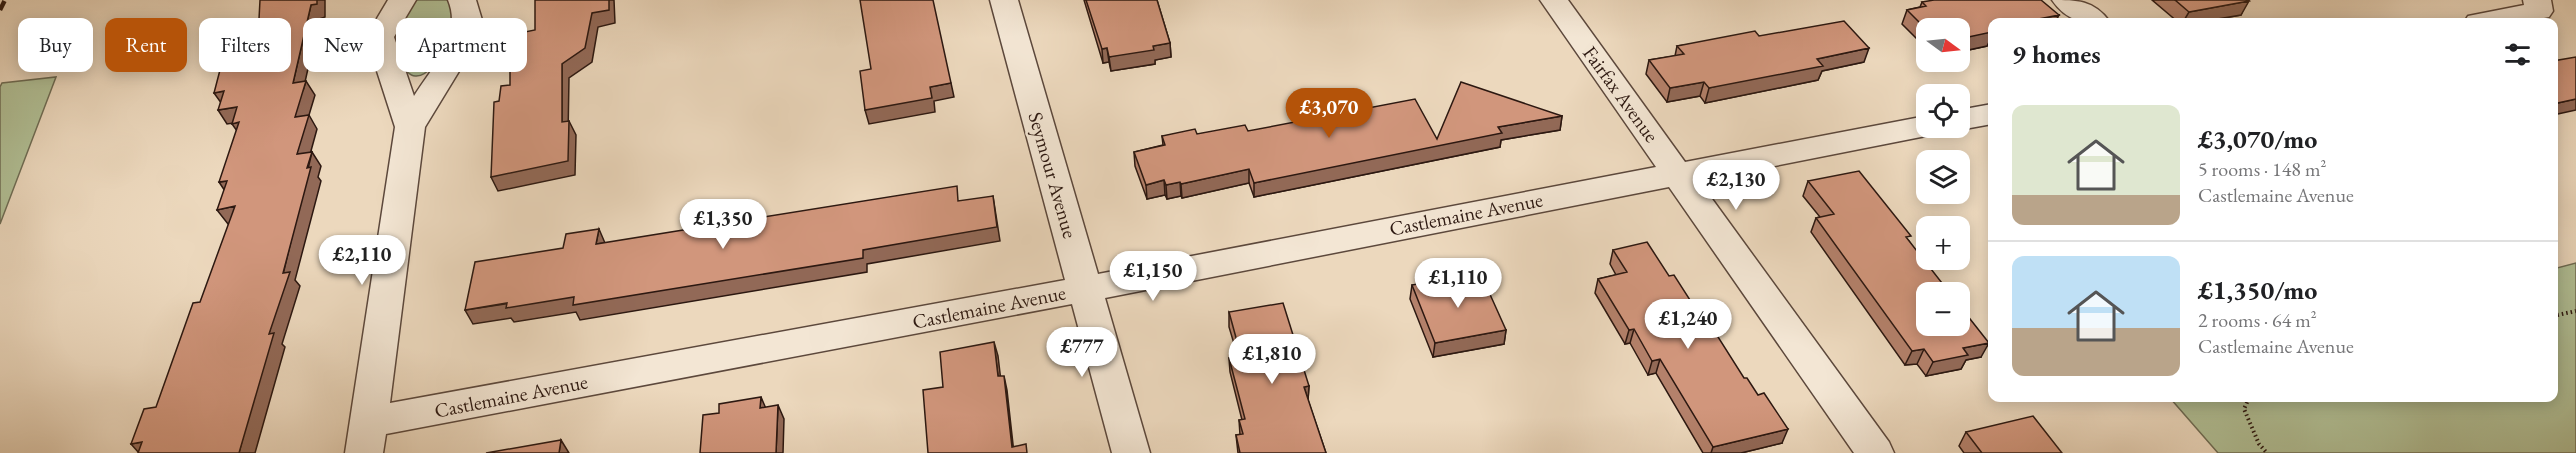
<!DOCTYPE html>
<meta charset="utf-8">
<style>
:root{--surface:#fff;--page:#f2f2f2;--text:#202124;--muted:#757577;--line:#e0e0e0;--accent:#b45309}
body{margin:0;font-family:"EB Garamond",serif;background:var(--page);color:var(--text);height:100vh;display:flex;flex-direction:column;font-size:22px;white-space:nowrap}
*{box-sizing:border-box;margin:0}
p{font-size:20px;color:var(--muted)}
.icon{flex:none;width:33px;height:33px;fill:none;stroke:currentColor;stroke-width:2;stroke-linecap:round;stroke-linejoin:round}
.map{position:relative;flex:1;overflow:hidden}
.drawer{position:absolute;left:1988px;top:18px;width:570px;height:384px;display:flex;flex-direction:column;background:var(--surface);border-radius:12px;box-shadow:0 3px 15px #0003}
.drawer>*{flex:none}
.top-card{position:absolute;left:18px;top:18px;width:570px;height:54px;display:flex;gap:12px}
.needle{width:39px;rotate:105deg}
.buttons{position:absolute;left:1916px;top:18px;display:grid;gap:12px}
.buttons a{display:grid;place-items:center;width:54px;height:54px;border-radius:12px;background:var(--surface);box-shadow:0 3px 15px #0003;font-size:30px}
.price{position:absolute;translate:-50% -51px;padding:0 14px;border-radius:21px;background:#fff;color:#222;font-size:20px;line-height:39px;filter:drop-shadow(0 2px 3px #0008)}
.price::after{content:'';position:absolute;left:50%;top:36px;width:18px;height:14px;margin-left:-9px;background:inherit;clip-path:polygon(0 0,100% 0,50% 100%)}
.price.current{background:var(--accent);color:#fff}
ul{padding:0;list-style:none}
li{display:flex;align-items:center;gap:18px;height:150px;padding:0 24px}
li+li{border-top:2px solid var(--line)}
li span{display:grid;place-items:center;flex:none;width:168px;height:120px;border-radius:12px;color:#555}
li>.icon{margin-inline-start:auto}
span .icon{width:72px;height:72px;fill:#fffc;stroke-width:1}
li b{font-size:26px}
h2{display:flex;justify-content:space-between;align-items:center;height:72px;padding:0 24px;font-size:26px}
.tag{padding:0 21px;border-radius:12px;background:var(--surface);box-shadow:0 3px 15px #0003;font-size:21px;line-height:54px}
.tag.current{background:var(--accent);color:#fff}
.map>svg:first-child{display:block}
.green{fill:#b1c096;stroke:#6e6c54;stroke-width:1.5}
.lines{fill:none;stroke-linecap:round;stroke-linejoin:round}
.street-casing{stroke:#5c483c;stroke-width:3}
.path{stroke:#2c1811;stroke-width:4;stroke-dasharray:1.5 3;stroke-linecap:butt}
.street{fill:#f3e6d4;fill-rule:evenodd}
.rail{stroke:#2c1811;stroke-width:4.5;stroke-dasharray:10 10;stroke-linecap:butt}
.wall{fill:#b4816b;stroke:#2c1811;stroke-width:1.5}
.shaded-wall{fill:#926957;stroke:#2c1811;stroke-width:1.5}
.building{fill:#d1967c;stroke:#2c1811;stroke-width:1.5}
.labels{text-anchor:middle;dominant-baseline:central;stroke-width:5;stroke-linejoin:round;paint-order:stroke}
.street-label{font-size:20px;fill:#2c1811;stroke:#f3e6d4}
</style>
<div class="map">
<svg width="2576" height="453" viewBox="0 0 2576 453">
<rect width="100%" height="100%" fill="#ecd8bd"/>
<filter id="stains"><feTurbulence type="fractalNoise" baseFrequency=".00333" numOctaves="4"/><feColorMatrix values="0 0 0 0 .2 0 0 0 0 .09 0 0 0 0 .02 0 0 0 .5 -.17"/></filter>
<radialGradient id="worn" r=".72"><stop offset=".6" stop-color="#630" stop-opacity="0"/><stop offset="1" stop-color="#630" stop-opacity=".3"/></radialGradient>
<path class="green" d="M415,0H449C452,5 456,12 455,17C454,41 417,108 400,58C390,28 399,25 415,0Z
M56,77L0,224V87L2,83Z
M2576,263V453H2218L2170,398H2553V269Z"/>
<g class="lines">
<defs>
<path id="street" d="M388,0H416L394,37L414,96C432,67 463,36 448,0H476L482,20L478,40L425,127L390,403L1065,280L990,0H1018L1098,274L1656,167L1540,0H1568L1685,162L1926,116V128H1940L1937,133L1926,136L1699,181L1889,442L1894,453H1854L1669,187L1105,298L1150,453H1112L1072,304L386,434L383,453H345L395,127L366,37Z
M2052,0C2077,0 2094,0 2110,22C2086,25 2067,22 2052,0Z
M2523,0H2551L2553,11L2549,17L2522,22H2464L2468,16L2524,5Z
M1992,104V124L1959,130L1950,128H1959V110Z"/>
</defs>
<use href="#street" class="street-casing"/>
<path class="path" d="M2553,316L2576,311
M2249,398L2244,409L2259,444L2267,453"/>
<use href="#street" class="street"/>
<path class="rail" d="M0,10L5,0"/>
</g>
<path class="wall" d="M1084,0H1157L1170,43L1171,57L1155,60V64L1111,71L1109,62L1103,63Z
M2152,0H2247L2241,15L2200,22H2178Z
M1922,2L2059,15L2055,22H1992V41L1989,42L1987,46L1959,52V28H1926V48L1902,24L1907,10L1920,7Z
M1759,36L1864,62L1822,71L1818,80L1705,103L1700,96L1667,102L1646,74L1649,60L1675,56L1677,46Z
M1562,116L1560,130L1501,140L1500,147L1254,197L1249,183L1182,198L1181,196L1167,199L1165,195L1147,199L1135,166L1134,152L1163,145L1162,136L1248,131L1437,139Z
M1808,181L1909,241L1981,357L1966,360L1961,369L1926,376L1917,364L1905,365L1811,232L1816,218L1820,217L1803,196Z
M1613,250L1669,276L1782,443L1741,453H1703L1656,373L1648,375L1630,343L1625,344L1595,293L1598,279L1616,275L1610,264Z
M1412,285H1464L1506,330L1504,344L1433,357L1410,299Z
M1229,312L1309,386L1308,400L1326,453H1238L1236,435H1240L1239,420H1242L1230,372L1229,358L1238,357L1229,327Z
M1966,432L2062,453H1964L1959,446Z"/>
<path class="shaded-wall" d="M317,0H325V17L319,19L303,91L306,81L315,95L309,115L317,129L306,169L297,154L295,117L293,83L311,5Z
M609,0H614L615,23L598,27L592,62L569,78L568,136L562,122V64L592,13Z
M2249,1L2241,15L2200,22H2183L2189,12Z
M2059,15L2055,22H2023Z
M1992,29V41L1989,42L1987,46L1959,52V39Z
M1170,43L1171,57L1155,60V64L1111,71L1109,57L1153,46Z
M1107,48L1109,62L1103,63L1102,49Z
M1869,48L1864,62L1822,71L1818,80L1705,103L1709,88L1817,59Z
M1704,82L1700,96L1667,102L1670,88Z
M951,83L954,97L934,101L935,112L869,124L865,110L930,87Z
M224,91V107L214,93Z
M2576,99V110L2553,115V104Z
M237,107L247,121L227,124L218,110Z
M1562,116L1560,130L1501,140L1500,147L1254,197V183L1498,127Z
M569,121L576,135L575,175L498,191L491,177Z
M239,122L242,138L232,124Z
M312,152L321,166L318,177L321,181L295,280L300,286L282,344L285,347L255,453H239L269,334Z
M1249,169V183L1182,198L1181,184Z
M1164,180L1165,195L1147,199L1146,185Z
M227,181L229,197L219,182Z
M1180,182L1181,196L1167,199L1166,185Z
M993,196L1000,241L867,264V272L580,320L576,312L514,322L511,318L473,324L465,310L863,250Z
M235,206L245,221L228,224L217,210Z
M599,229L605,243L596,244Z
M1634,329L1630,343L1625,344L1629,330Z
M1506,330L1504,344L1433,357L1435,343Z
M994,342L998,356L1002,390L998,376Z
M1989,343L1981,357L1966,360L1961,369L1926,376L1933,362L1963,348Z
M1924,349L1917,364L1905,365L1912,351Z
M1660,359L1656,373L1648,375L1652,361Z
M1004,376L1007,390L1014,453L1012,447Z
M1309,386L1308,400L1304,387Z
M761,397L767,411L760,408Z
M778,405L784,419L783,453H776Z
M1788,429L1782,443L1741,453H1711L1713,447Z
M561,440L569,453H559Z
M142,442L139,453L131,444Z"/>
<path class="building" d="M260,0H317V4L311,5L293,83L306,81L295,117L309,115L297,154L312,152L307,168L311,167L283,273L290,272L269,334L274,333L239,453H138L142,442L131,444L144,409L156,407L193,303L200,302L235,206L217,210L227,181L219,182L239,122L232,124L237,107L218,110L224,91L214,93L232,24L259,19Z
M535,0H609V10L592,13L585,48L562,64V122L569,121L568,161L491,177L494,102L499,101L501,86L510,85V35L535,30Z
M860,0H933L951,83L930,87L932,98L865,110L860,71L871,69Z
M1086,0H1157L1170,43L1153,46L1154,50L1109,57L1107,48L1102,49Z
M1934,0H2041L2059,15L2023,22H1992V29H1990L1992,31V32L1959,39V28L1926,29L1907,10L1926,6L1922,2Z
M2175,0H2247L2249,1L2189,12Z
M1844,21L1869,48L1817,59L1823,66L1709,88L1704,82L1670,88L1649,60L1684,54L1677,46L1755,31L1759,36Z
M2576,57V99L2553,104V61Z
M1461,82L1562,116L1498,127L1502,133L1254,183L1249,169L1181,184L1180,182L1166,185L1164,180L1146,185L1134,152L1165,145L1162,136L1195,129L1197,134L1245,125L1248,131L1415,99L1437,139Z
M1859,171L1911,236L1906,237L1949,292H1926V326H1959V305L1989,343L1963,348L1968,355L1933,362L1924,349L1912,351L1816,218L1834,214L1808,181Z
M957,186L958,201L993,196L997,227L863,250V258L573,305L574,297L506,308L507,303L465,310L475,262L563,248L566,234L599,229L596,244Z
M1647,242L1669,276L1674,275L1704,322L1708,321L1744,378H1747L1758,395L1764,393L1788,429L1713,447L1660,359L1652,361L1634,329L1629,330L1598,279L1627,272L1613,250Z
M1460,276L1464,285L1484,281L1506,330L1435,343L1412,285Z
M1283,303L1309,386L1304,387L1326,453H1240L1236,435L1243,434L1239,420L1245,419L1229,358L1241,356L1229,312Z
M994,342L998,376H1004L1012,447L1026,444L1027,453H928L923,390L943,387L940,352Z
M761,397L760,408L778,405L776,453H700L703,415L719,413V404Z
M2033,416L2062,453H1982L1966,432Z
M561,440L559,453H486Z"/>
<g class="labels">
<g class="street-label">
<text transform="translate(1621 94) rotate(54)">Fairfax Avenue</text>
<text transform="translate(1053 175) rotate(74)">Seymour Avenue</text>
<text transform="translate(1466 214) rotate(-11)">Castlemaine Avenue</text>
<text transform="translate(989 307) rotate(-11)">Castlemaine Avenue</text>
<text transform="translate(511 396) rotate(-11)">Castlemaine Avenue</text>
</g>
</g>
<rect width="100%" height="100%" filter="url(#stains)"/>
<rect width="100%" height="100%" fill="url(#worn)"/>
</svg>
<div class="buttons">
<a><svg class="needle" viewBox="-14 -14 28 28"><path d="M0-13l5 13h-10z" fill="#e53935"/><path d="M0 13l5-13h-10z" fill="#757577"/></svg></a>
<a><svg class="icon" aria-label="locate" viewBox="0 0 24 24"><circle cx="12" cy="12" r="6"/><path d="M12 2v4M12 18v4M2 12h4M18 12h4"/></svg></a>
<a><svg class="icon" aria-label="layers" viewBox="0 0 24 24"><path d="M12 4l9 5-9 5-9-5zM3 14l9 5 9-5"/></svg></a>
<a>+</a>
<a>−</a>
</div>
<b class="price current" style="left:1329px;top:139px">£3,070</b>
<b class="price" style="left:1736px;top:211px">£2,130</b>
<b class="price" style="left:723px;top:250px">£1,350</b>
<b class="price" style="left:362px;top:286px">£2,110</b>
<b class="price" style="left:1153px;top:302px">£1,150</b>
<b class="price" style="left:1458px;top:309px">£1,110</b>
<b class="price" style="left:1688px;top:350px">£1,240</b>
<b class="price" style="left:1082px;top:378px">£777</b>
<b class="price" style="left:1272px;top:385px">£1,810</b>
<div class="top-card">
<a class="tag">Buy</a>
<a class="tag current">Rent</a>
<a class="tag">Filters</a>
<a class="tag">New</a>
<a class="tag">Apartment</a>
</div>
<section class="drawer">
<h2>9 homes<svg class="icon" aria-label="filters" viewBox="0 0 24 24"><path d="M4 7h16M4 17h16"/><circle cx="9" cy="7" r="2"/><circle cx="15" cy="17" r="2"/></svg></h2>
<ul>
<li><span style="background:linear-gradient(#dfe7d0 75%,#b9a48a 0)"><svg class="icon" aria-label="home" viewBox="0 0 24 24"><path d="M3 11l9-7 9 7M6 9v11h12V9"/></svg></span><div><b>£3,070/mo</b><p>5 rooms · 148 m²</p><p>Castlemaine Avenue</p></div></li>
<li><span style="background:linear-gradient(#bfe0f5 60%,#b9a48a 0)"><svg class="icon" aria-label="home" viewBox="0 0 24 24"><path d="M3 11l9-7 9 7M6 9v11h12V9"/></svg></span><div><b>£1,350/mo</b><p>2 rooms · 64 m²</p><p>Castlemaine Avenue</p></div></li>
</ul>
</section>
</div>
